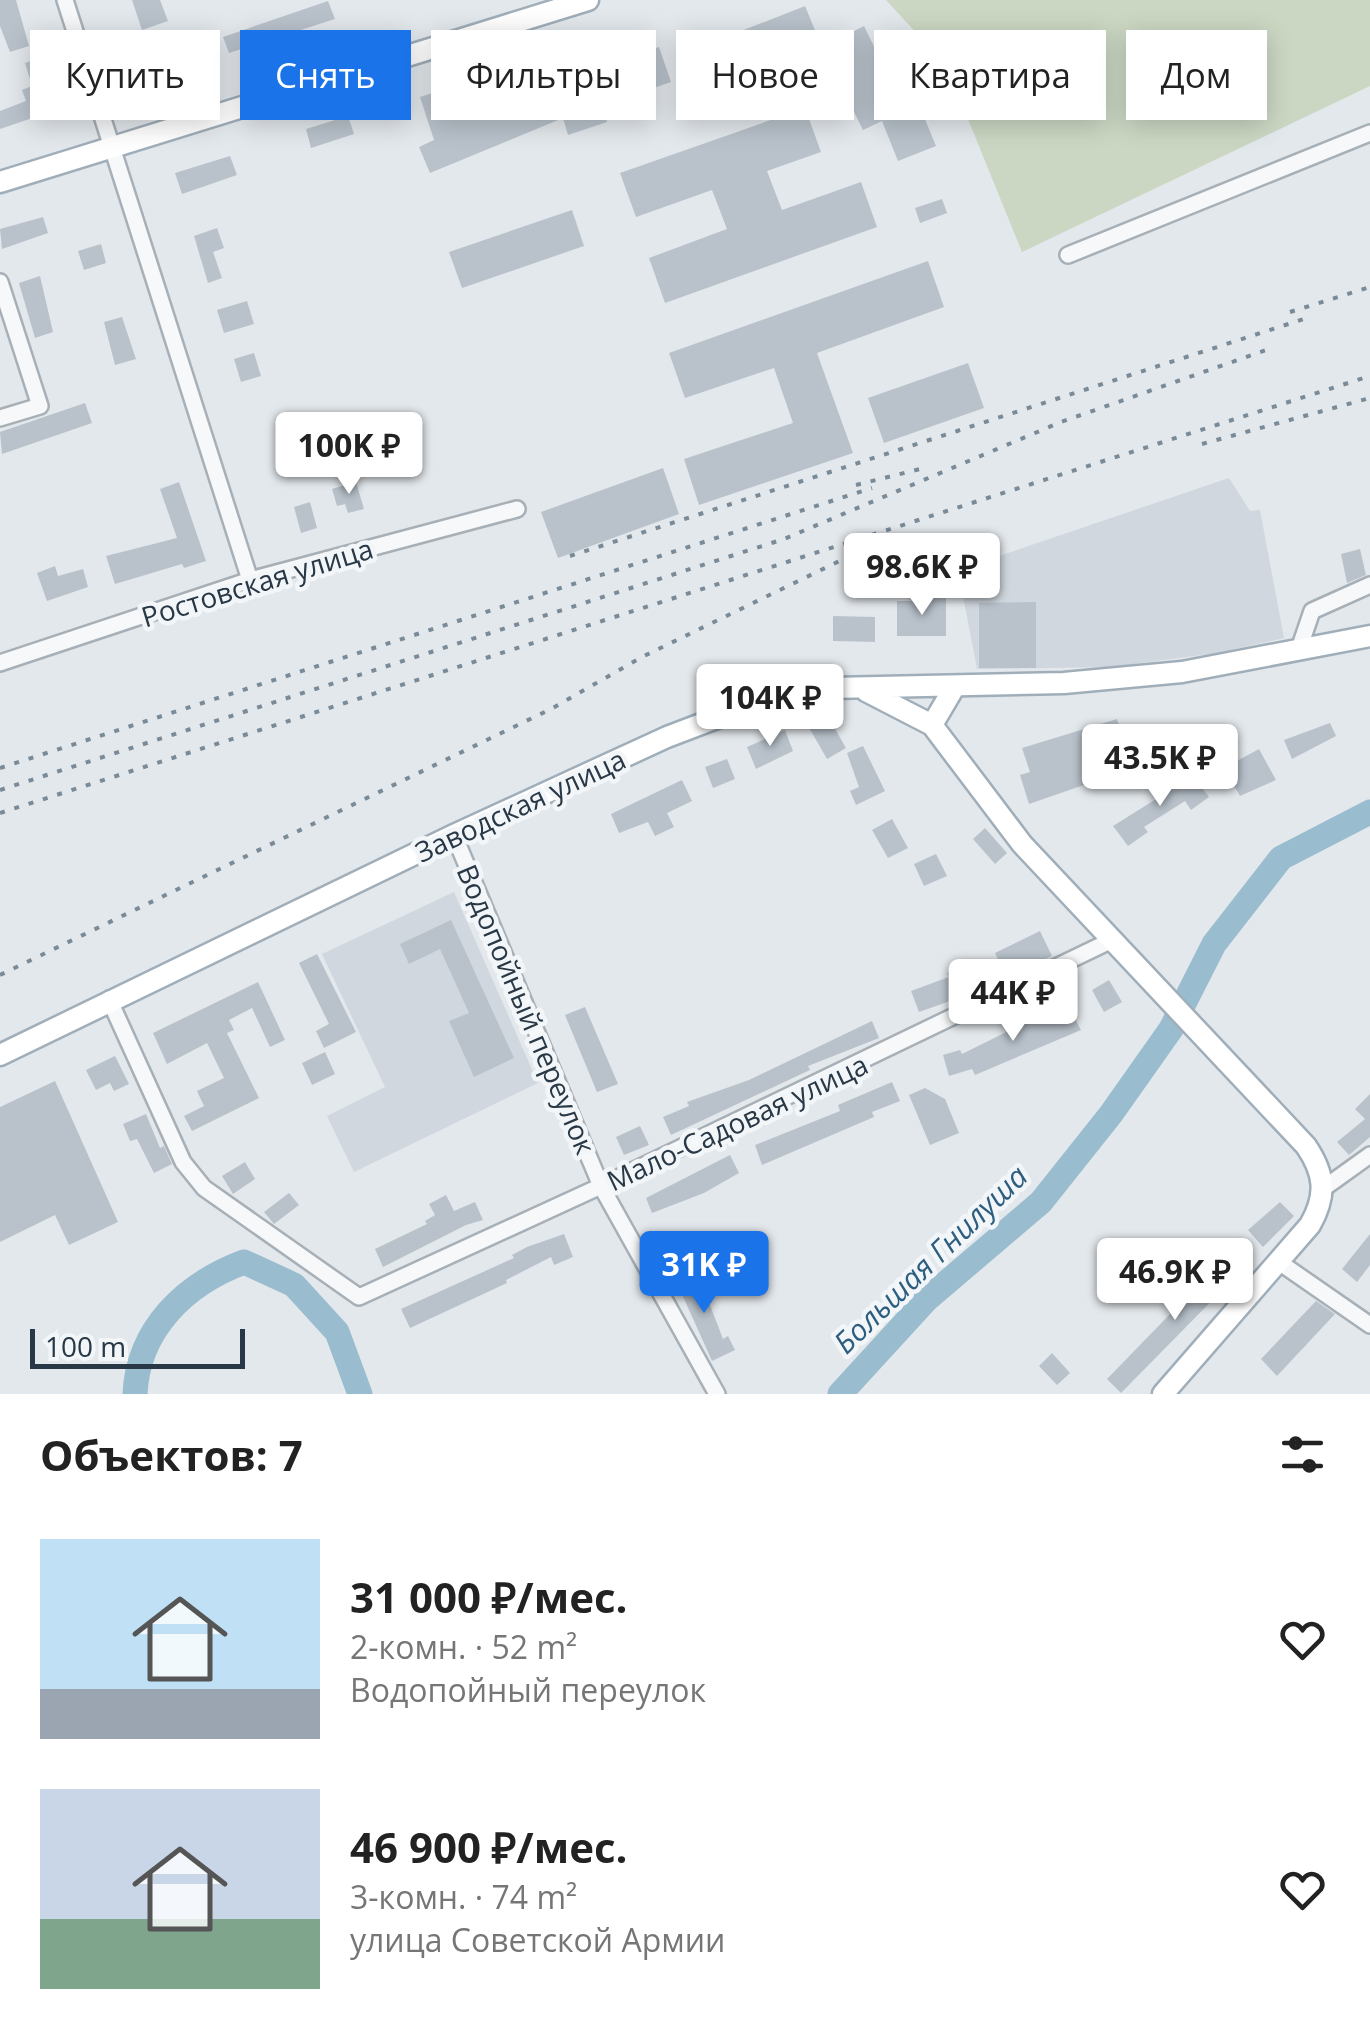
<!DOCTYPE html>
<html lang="ru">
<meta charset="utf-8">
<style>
:root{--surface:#fff;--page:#f2f2f2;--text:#222;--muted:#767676;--accent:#1a73e8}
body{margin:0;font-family:"Open Sans",sans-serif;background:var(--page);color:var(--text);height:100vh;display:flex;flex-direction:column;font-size:38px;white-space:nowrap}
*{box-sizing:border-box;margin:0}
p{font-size:32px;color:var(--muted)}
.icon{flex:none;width:55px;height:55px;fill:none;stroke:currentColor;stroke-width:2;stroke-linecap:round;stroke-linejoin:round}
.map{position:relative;height:1394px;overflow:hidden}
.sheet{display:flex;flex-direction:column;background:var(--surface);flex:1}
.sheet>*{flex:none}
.top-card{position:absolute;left:30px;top:30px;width:1310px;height:90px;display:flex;gap:20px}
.scale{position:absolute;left:30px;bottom:25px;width:215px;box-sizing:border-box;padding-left:10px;border:5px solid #283846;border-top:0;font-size:28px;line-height:35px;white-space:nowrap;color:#283846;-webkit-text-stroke:8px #f3f6f9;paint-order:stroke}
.price{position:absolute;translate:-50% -85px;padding:0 22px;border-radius:10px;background:#fff;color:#222;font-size:32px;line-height:65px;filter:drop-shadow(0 2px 5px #0008)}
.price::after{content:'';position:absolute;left:50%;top:60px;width:30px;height:22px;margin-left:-15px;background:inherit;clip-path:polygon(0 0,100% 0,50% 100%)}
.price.selected{background:var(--accent);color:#fff}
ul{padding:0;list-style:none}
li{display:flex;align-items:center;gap:30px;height:250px;padding:0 40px}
li span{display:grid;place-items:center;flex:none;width:280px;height:200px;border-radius:0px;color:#555}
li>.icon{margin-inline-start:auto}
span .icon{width:120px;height:120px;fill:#fffc;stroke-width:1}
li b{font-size:42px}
h2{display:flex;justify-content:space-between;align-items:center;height:120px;padding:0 40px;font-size:42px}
.pill{padding:0 35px;border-radius:0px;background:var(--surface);box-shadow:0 5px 25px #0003;font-size:35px;line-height:90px}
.pill.selected{background:var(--accent);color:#fff}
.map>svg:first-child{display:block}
.built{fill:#d0d7de}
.green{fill:#cbd7c3}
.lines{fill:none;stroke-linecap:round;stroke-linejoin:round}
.river{stroke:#9abccf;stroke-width:25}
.building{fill:#b9c2cb}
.minor-casing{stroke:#a7b0b7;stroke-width:20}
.major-casing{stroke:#a0aeb9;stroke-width:25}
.minor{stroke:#f6f8fa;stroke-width:15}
.major{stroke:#fff;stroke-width:20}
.rail{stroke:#7a8a97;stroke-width:4;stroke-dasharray:5 10;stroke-linecap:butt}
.labels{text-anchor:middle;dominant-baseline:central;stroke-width:9;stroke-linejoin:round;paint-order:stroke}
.street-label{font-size:28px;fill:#283846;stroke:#f3f6f9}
.water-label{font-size:30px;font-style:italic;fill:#2e5e7f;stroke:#f3f6f9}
</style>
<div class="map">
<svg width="1370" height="1394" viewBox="0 0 1370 1394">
<rect width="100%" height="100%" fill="#e3e8ec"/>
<path class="built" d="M1229,478L1250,511L1260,510L1284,638L1217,653L1111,667L977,669L958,570Z
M454,892L538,1083L354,1172L327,1116L385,1087L322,954Z"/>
<path class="green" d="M886,0H1370V86L1022,252L946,65Z"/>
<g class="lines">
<path class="river" d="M135,1394C138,1329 185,1284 244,1262L294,1285L337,1332L360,1394
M840,1394L926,1300L1041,1202L1111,1114L1171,1029L1214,944L1281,858L1370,812"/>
</g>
<path class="building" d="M0,0H16L29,46L10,52L0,26Z
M132,0H160L168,21L142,30Z
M328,1L335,19L229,53L223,37Z
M805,6L822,47L705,93L688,52Z
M864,26L909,118L922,112L936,146L898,161L882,121L863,130L822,47Z
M659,47L671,82L639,93L631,70L603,78L599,67Z
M158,56L164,76L141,84L135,63Z
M34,60L53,111L0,129V111L26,101L22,90L32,86L25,63Z
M594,79L607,122L568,135L563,118L430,173L419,147L434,140L420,97L458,85L470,120L537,92L539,97Z
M805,108L821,152L767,171L782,210L861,182L877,227L665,303L649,258L727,229L712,190L636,217L620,173Z
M348,116L354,134L311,148L306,129Z
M230,156L237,175L182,194L175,173Z
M942,199L947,213L920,223L915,208Z
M572,210L584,246L462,288L449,252Z
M43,217L48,233L2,249L0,229Z
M217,228L224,248L213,252L222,278L208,283L194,236Z
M101,244L106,263L84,270L78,251Z
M928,261L944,307L817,353L853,453L699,505L684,459L793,423L774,368L685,398L669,353Z
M40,276L53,332L35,338L19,283Z
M247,301L254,324L224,333L217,310Z
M122,317L136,359L115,365L104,322Z
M254,353L261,376L241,382L234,359Z
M968,363L984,408L884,443L868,398Z
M85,403L92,423L2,454L0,432Z
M663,468L679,514L558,558L541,512Z
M179,482L206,561L184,568L182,564L115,584L106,556L177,538L160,489Z
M356,482L364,509L348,513L345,504L337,506L332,489Z
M310,502L317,528L301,533L294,507Z
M1360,549L1366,575L1347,583L1341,554Z
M55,566L58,576L83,569L88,587L47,601L37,573Z
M932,596H946V636H897V601H932Z
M1036,602V668H979V603Z
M833,616L875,617V642L833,641Z
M826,713L846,748L827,759L807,724Z
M1117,719L1121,732L1167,724L1172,755L1131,763L1133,768L1029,804L1020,775L1030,772L1022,748Z
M1330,723L1336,736L1292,759L1284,740Z
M785,730L793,751L756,769L747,747Z
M863,746L885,791L856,805L850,791L859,787L847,753Z
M1259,749L1276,780L1240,796L1224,768Z
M727,759L735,779L713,788L705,767Z
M1193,776L1209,797L1191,810L1185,801L1144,827L1148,832L1128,846L1113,826Z
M682,780L692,801L667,813L674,827L655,836L648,822L619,833L611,814Z
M892,819L908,848L888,858L872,830Z
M985,828L1007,853L995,864L973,839Z
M936,854L947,876L924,886L914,864Z
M451,920L514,1058L474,1077L449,1021L469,1013L440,949L409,964L400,944Z
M1040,931L1052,956L1007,978L995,953Z
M317,954L356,1032L324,1048L316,1031L329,1024L299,963Z
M976,961L987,988L919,1012L911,991L949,977L947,973Z
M1109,980L1122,1002L1104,1012L1092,990Z
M258,982L285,1040L270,1047L252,1008L229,1020L234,1030L227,1033L259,1098L192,1131L184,1116L204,1106L197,1091L224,1078L207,1043L167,1064L153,1033Z
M1068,1006L1081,1030L975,1075L972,1069L949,1076L943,1055L960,1050L962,1054L1037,1017L1039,1022Z
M585,1007L618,1084L597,1092L565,1015Z
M872,1021L879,1038L808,1066L810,1070L671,1135L663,1117L689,1106L687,1102L749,1080Z
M325,1052L335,1074L312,1085L302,1063Z
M115,1056L129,1084L114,1091L110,1083L96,1090L86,1070Z
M55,1081L118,1222L69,1245L55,1215L0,1242V1107Z
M892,1082L900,1101L872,1112L874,1117L762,1165L755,1145L840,1111L838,1105Z
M925,1088L945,1099L959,1133L930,1145L909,1095Z
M1370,1094V1137L1349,1155L1337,1142L1365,1119L1355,1109Z
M146,1114L160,1148L164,1146L172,1164L154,1173L137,1139L130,1141L123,1124Z
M640,1126L649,1145L624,1155L616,1137Z
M730,1155L739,1173L704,1193L652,1213L646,1198Z
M245,1162L255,1179L233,1194L222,1176Z
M289,1193L299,1205L274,1224L264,1212Z
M446,1195L454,1211L475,1202L483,1220L466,1225L383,1267L375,1249L427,1224L425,1221L435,1215L429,1204Z
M1280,1202L1294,1216L1263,1247L1248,1230Z
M564,1234L573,1257L554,1265L551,1257L506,1280L507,1283L410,1328L401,1309L514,1258L512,1255L527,1247Z
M1370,1234V1265L1357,1282L1342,1269Z
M1233,1251L1246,1266L1121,1393L1107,1379L1173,1311L1165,1303L1179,1291L1184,1296L1198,1282L1203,1287L1227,1265L1223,1261Z
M697,1271L723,1339L728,1336L735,1350L712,1361L676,1281Z
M1316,1301L1335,1314L1277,1376L1261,1359Z
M1052,1353L1070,1373L1057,1385L1039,1366Z"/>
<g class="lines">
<defs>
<path id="minor" d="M65,0L250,580
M1068,255L1370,133
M0,282L40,406L0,418
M1298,652L1312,611L1370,585
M0,663L250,580L517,509
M454,835L601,1186L717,1394
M109,999L183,1162L204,1188L359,1297L601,1186L1112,940
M1324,1188L1370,1155
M1279,1262L1370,1325"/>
<path id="major" d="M0,182L588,0
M866,691L932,725L1022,844L1306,1146C1325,1174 1327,1195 1310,1225L1163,1394
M932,725L955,686
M0,1055L454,835L667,737L759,702L832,688L1064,683L1182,672L1370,636"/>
</defs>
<use href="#minor" class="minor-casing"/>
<use href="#major" class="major-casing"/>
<use href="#minor" class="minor"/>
<use href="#major" class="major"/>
<path class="rail" d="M1290,312L1370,287
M1202,444L1370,398
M856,485L924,468
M570,556L1307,318
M0,768L872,488
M0,790L784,539L1061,422L1269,349
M0,813L1370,376
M0,975L551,709L642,657L860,551"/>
</g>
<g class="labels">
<g class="street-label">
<text transform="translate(257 582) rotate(-17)">Ростовская улица</text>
<text transform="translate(520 805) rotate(-25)">Заводская улица</text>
<text transform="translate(527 1009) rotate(67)">Водопойный переулок</text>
<text transform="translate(737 1122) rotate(-25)">Мало-Садовая улица</text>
</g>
<g class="water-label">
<text transform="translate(930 1259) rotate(-44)">Большая Гнилуша</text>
</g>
</g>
</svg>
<div class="scale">100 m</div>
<b class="price" style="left:349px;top:497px">100K ₽</b>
<b class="price" style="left:922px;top:618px">98.6K ₽</b>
<b class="price" style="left:770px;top:749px">104K ₽</b>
<b class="price" style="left:1160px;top:809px">43.5K ₽</b>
<b class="price" style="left:1013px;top:1044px">44K ₽</b>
<b class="price selected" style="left:704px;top:1316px">31K ₽</b>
<b class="price" style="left:1175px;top:1323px">46.9K ₽</b>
<div class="top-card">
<a class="pill">Купить</a>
<a class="pill selected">Снять</a>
<a class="pill">Фильтры</a>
<a class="pill">Новое</a>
<a class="pill">Квартира</a>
<a class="pill">Дом</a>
</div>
</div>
<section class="sheet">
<h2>Объектов: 7<svg class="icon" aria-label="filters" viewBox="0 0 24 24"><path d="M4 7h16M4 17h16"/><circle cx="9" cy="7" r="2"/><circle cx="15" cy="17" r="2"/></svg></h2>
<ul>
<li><span style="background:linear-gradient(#bfe0f5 75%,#9aa5b1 0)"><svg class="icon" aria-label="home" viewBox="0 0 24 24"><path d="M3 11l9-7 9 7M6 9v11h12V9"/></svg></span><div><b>31 000 ₽/мес.</b><p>2-комн. · 52 m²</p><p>Водопойный переулок</p></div><svg class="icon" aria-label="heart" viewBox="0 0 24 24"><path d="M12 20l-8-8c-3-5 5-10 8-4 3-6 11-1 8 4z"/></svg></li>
<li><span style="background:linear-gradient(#c9d6e8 65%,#7fa58c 0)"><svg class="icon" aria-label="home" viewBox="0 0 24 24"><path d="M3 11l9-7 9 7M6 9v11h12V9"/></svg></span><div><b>46 900 ₽/мес.</b><p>3-комн. · 74 m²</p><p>улица Советской Армии</p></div><svg class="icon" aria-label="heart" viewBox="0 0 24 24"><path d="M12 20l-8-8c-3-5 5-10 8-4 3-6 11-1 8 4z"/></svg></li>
</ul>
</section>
